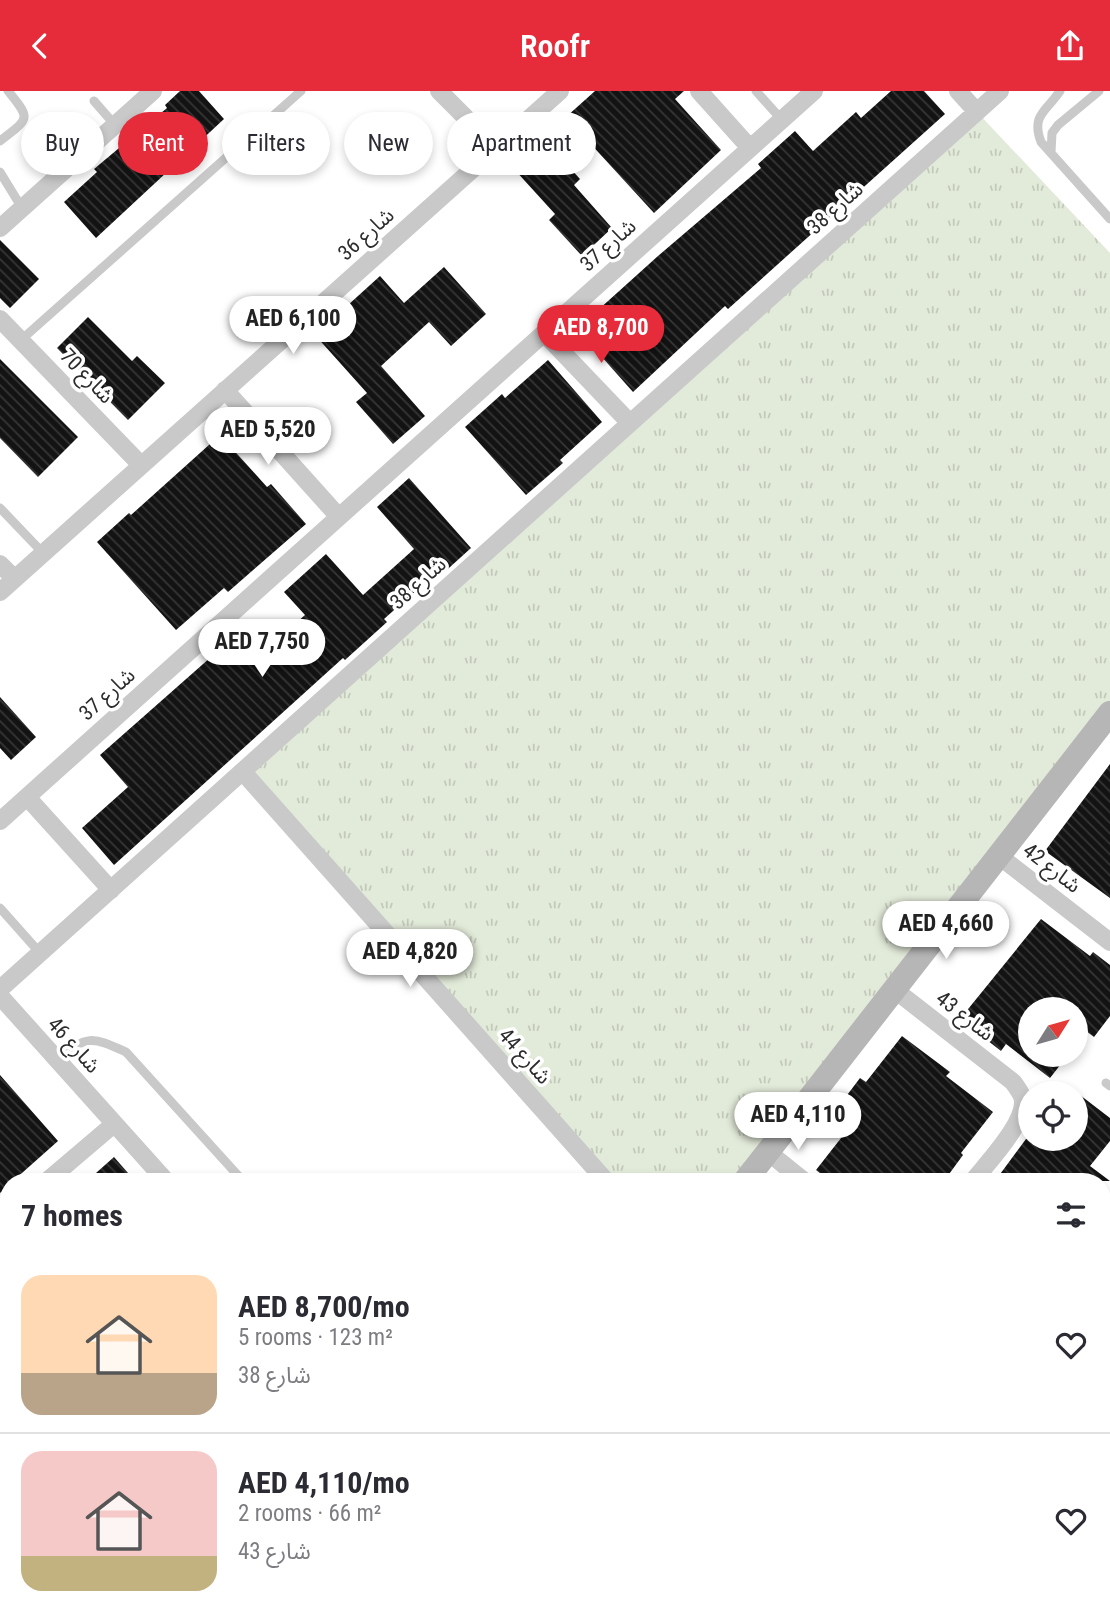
<!DOCTYPE html>
<meta charset="utf-8">
<style>
:root{--surface:#fff;--page:#f2f2f3;--text:#2b2b33;--muted:#7c7c81;--line:#e1e1e2;--accent:#e62b3a}
body{margin:0;font-family:"Roboto Condensed","Noto Sans Arabic",sans-serif;background:var(--page);color:var(--text);height:100vh;display:flex;flex-direction:column;font-size:26px;white-space:nowrap}
*{box-sizing:border-box;margin:0}
p{font-size:23px;color:var(--muted)}
.icon{flex:none;width:38px;height:38px;fill:none;stroke:currentColor;stroke-width:2;stroke-linecap:round;stroke-linejoin:round}
.map{position:relative;flex:1;overflow:hidden}
.side{position:absolute;left:0px;top:1082px;width:1111px;height:450px;display:flex;flex-direction:column;background:var(--surface);border-radius:28px 28px 0 0;box-shadow:0 4px 10px #0003}
.side>*{flex:none}
.top-card{position:absolute;left:21px;top:21px;width:700px;height:63px;display:flex;gap:14px}
.needle{width:46px;rotate:53deg}
.fabs{position:absolute;left:1018px;top:906px;display:grid;gap:14px}
.fabs a{display:grid;place-items:center;width:70px;height:70px;border-radius:50%;background:var(--surface);box-shadow:0 4px 10px #0003;font-size:35px}
.price{position:absolute;translate:-50% -60px;padding:0 16px;border-radius:24px;background:#fff;color:#222;font-size:23px;line-height:46px;filter:drop-shadow(0 2px 4px #0008)}
.price::after{content:'';position:absolute;left:50%;top:42px;width:21px;height:16px;margin-left:-10px;background:inherit;clip-path:polygon(0 0,100% 0,50% 100%)}
.price.current{background:var(--accent);color:#fff}
ul{padding:0;list-style:none}
li{display:flex;align-items:center;gap:21px;height:175px;padding:0 21px}
li+li{border-top:2px solid var(--line)}
li span{display:grid;place-items:center;flex:none;width:196px;height:140px;border-radius:21px;color:#555}
li>.icon{margin-inline-start:auto}
span .icon{width:84px;height:84px;fill:#fffc;stroke-width:1}
li b{font-size:30px}
h2{display:flex;justify-content:space-between;align-items:center;height:84px;padding:0 21px;font-size:30px}
.tag{padding:0 24px;border-radius:32px;background:var(--surface);box-shadow:0 4px 10px #0003;font-size:24px;line-height:63px}
.tag.current{background:var(--accent);color:#fff}
header{display:flex;justify-content:space-between;align-items:center;height:91px;padding:0 21px;background:var(--accent);color:#fff;font-size:32px;font-weight:600}
.map>svg:first-child{display:block}
.park{fill:url(#park-tufts)}
.building{fill:url(#building-back-hatch)}
.lines{fill:none;stroke-linecap:round;stroke-linejoin:round}
.lane{stroke:#c9c9c9;stroke-width:9}
.street{stroke:#c9c9c9;stroke-width:18}
.secondary{stroke:#b6b6b6;stroke-width:24}
.primary{stroke:#a4a4a4;stroke-width:26}
.highway{stroke:#939393;stroke-width:32}
.labels{text-anchor:middle;dominant-baseline:central;stroke-width:7;stroke-linejoin:round;paint-order:stroke}
.street-label{font-size:21px;fill:#2c2c2c;stroke:#fff}
</style>
<header><svg class="icon" aria-label="back" viewBox="0 0 24 24"><path d="M15 5l-7 7 7 7"/></svg>Roofr<svg class="icon" aria-label="share" viewBox="0 0 24 24"><path d="M12 15V3M7 8l5-5 5 5M5 13v7h14v-7"/></svg></header>
<div class="map">
<svg width="1110" height="1530" viewBox="0 0 1110 1530">
<defs>
<pattern id="park-tufts" width="24" height="20" patternUnits="userSpaceOnUse" patternTransform="scale(1.75)"><rect width="24" height="20" fill="#e2ead9"/><path d="M3 7l-1-3M5 7V3M7 7l1-3M15 17l-1-3M17 17v-4M19 17l1-3" fill="none" stroke="#c2c9ba"/></pattern>
<pattern id="building-back-hatch" width="6" height="6" patternUnits="userSpaceOnUse" patternTransform="scale(1.75)"><rect width="6" height="6" fill="#131313"/><path d="M-1 5l2 2M0 0l6 6M5-1l2 2" fill="none" stroke="#363636"/></pattern>
</defs>
<rect width="100%" height="100%" fill="#fff"/>
<path class="park" d="M977,21L1110,162V622L745,1090H606L243,681Z"/>
<path class="building" d="M180,0H199L224,28L96,147L64,111L97,81L94,78L167,17L165,14Z
M595,0H684L675,8L721,59L654,122L566,26Z
M891,0H924L945,23L728,218L725,215L633,301L577,238L658,165L761,77L758,73L795,40L813,60L856,21L861,27Z
M546,50L580,88L574,94L612,137L582,165L549,129L555,123L514,78Z
M0,149L39,188L10,217L0,207Z
M444,176L486,223L451,255L429,231L381,275L425,325L393,353L356,311L367,302L315,244L380,185L404,212Z
M88,226L132,270L137,265L165,292L128,329L57,257Z
M0,268L78,346L38,386L0,347Z
M548,269L602,331L560,369L563,372L526,404L465,336L502,303L505,307Z
M220,344L267,396L271,393L306,433L228,501L224,497L176,539L97,451L129,422L131,424Z
M409,387L471,457L439,486L436,482L384,528L387,531L345,569L343,567L114,774L82,737L128,696L100,664L228,551L249,574L305,524L284,501L326,463L363,504L414,458L377,416Z
M0,606L36,646L11,669L0,657Z
M1110,673V807L1045,760Z
M1041,828L1090,865L1093,861L1110,874V925L1094,946L1086,940L1076,953V919H1059L1044,907L1034,919H1031V964H1068L1050,987L1006,953L1001,960L960,928Z
M902,945L950,981L946,985L993,1021L961,1062L963,1064L944,1090H830L816,1079L852,1033L835,1020L860,987L866,991Z
M0,984L58,1050L13,1090H9V1094L0,1102Z
M1076,1001L1110,1027V1050L1090,1075L1110,1090H995L1026,1048H1076Z
M114,1066L135,1090H87Z"/>
<g class="lines">
<path class="lane" d="M756,0L782,29
M1060,0C1046,21 1031,24 1041,51L1110,128
M94,10L115,34
M0,50C29,27 32,29 8,0
M1051,61L1052,42L1058,34L1099,0
M0,81L22,117
M21,249L301,0
M0,417L43,462
M0,817L40,862
M57,969C87,944 91,945 126,961L243,1090
M1106,992L1110,995"/>
<path class="street" d="M439,0L496,57
M699,0L750,57
M958,0L977,21
M0,137L153,0
M0,228L141,374
M544,242L630,332
M225,299L339,426
M0,473L15,488
M0,501L560,0
M243,681L606,1090
M27,706L111,799
M0,730L814,0
M999,765L1110,851
M0,898L1000,0
M895,899L1013,991C1016,995 1020,1001 1022,1005C1030,1028 987,1072 973,1090
M0,905L166,1090
M768,1061L804,1090
M47,1090L114,1033
M0,1130L9,1122
M1102,1164L1110,1154
M0,1176L9,1186
M0,1359L9,1351
M0,1384L9,1394
M128,1522L135,1530
M310,1522L316,1530
M228,1530L235,1522
M627,1530L633,1522
M808,1530L814,1522"/>
<path class="secondary" d="M745,1090L1110,622
M394,1530L400,1522"/>
<path class="primary" d="M1102,1224L1110,1212
M1102,1448L1110,1437
M877,1530L883,1522
M909,1530L914,1522
M1044,1530L1049,1522"/>
<path class="highway" d="M1102,1304L1110,1294
M1102,1371L1110,1361
M939,1530L944,1522
M988,1530L993,1522"/>
</g>
<g class="labels">
<g class="street-label">
<text transform="translate(835 117) rotate(-42)">شارع 38</text>
<text transform="translate(366 143) rotate(-42)">شارع 36</text>
<text transform="translate(608 154) rotate(-42)">شارع 37</text>
<text transform="translate(87 285) rotate(46)">شارع 70</text>
<text transform="translate(418 492) rotate(-42)">شارع 38</text>
<text transform="translate(107 603) rotate(-42)">شارع 37</text>
<text transform="translate(1052 777) rotate(38)">شارع 42</text>
<text transform="translate(965 925) rotate(38)">شارع 43</text>
<text transform="translate(74 954) rotate(48)">شارع 46</text>
<text transform="translate(525 965) rotate(48)">شارع 44</text>
</g>
</g>
</svg>
<div class="fabs">
<a><svg class="needle" viewBox="-14 -14 28 28"><path d="M0-13l5 13h-10z" fill="#e53935"/><path d="M0 13l5-13h-10z" fill="#7c7c81"/></svg></a>
<a><svg class="icon" aria-label="locate" viewBox="0 0 24 24"><circle cx="12" cy="12" r="6"/><path d="M12 2v4M12 18v4M2 12h4M18 12h4"/></svg></a>
</div>
<b class="price" style="left:293px;top:265px">AED 6,100</b>
<b class="price current" style="left:601px;top:274px">AED 8,700</b>
<b class="price" style="left:268px;top:376px">AED 5,520</b>
<b class="price" style="left:262px;top:588px">AED 7,750</b>
<b class="price" style="left:946px;top:870px">AED 4,660</b>
<b class="price" style="left:410px;top:898px">AED 4,820</b>
<b class="price" style="left:798px;top:1061px">AED 4,110</b>
<div class="top-card">
<a class="tag">Buy</a>
<a class="tag current">Rent</a>
<a class="tag">Filters</a>
<a class="tag">New</a>
<a class="tag">Apartment</a>
</div>
<section class="side">
<h2>7 homes<svg class="icon" aria-label="filters" viewBox="0 0 24 24"><path d="M4 7h16M4 17h16"/><circle cx="9" cy="7" r="2"/><circle cx="15" cy="17" r="2"/></svg></h2>
<ul>
<li><span style="background:linear-gradient(#ffd9b3 70%,#b9a48a 0)"><svg class="icon" aria-label="home" viewBox="0 0 24 24"><path d="M3 11l9-7 9 7M6 9v11h12V9"/></svg></span><div><b>AED 8,700/mo</b><p>5 rooms · 123 m²</p><p>شارع 38</p></div><svg class="icon" aria-label="heart" viewBox="0 0 24 24"><path d="M12 20l-8-8c-3-5 5-10 8-4 3-6 11-1 8 4z"/></svg></li>
<li><span style="background:linear-gradient(#f6c9c9 75%,#c2b280 0)"><svg class="icon" aria-label="home" viewBox="0 0 24 24"><path d="M3 11l9-7 9 7M6 9v11h12V9"/></svg></span><div><b>AED 4,110/mo</b><p>2 rooms · 66 m²</p><p>شارع 43</p></div><svg class="icon" aria-label="heart" viewBox="0 0 24 24"><path d="M12 20l-8-8c-3-5 5-10 8-4 3-6 11-1 8 4z"/></svg></li>
</ul>
</section>
</div>
